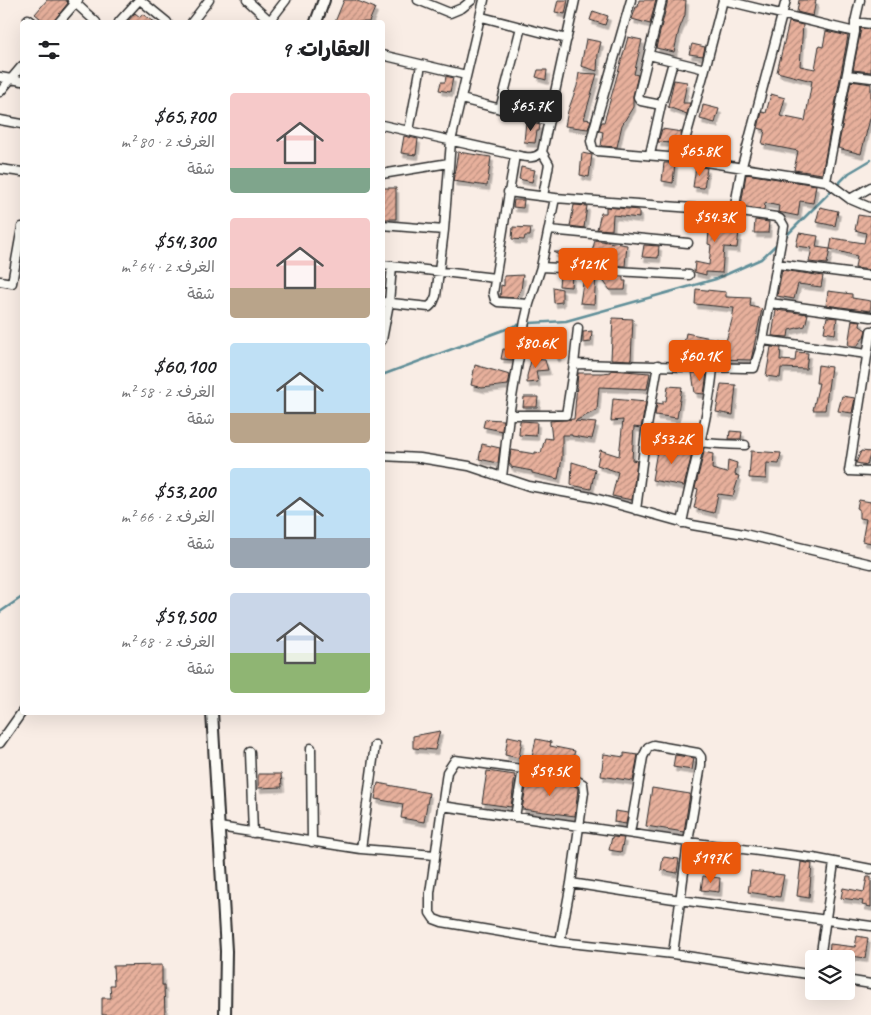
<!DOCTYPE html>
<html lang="ar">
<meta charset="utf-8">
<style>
:root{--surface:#fff;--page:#f6f6f6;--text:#202124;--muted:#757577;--accent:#ea580c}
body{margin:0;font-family:Caveat,"Playpen Sans Arabic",sans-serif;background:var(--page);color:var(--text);direction:rtl;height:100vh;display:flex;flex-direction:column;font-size:19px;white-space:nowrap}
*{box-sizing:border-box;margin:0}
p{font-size:16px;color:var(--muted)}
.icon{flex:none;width:28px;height:28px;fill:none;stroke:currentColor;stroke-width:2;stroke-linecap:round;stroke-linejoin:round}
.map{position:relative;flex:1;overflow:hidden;direction:ltr}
.details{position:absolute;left:20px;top:20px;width:365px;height:695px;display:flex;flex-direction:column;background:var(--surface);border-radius:5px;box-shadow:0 5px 20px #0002;direction:rtl}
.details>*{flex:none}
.fabs{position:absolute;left:805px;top:950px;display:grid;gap:10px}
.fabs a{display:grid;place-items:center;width:50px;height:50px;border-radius:5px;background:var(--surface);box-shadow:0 5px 20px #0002;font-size:25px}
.price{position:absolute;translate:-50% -42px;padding:0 11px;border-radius:5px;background:var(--accent);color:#fff;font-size:16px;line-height:32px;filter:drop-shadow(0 1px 2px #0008)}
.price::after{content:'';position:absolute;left:50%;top:30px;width:15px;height:11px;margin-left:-8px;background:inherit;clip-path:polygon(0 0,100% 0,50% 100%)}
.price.selected{background:#222;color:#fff}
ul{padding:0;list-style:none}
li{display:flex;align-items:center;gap:15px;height:125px;padding:0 15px}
li span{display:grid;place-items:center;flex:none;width:140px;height:100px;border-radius:5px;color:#555}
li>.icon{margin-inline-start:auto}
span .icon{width:60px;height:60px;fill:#fffc;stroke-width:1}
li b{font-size:21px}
h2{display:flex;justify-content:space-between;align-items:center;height:60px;padding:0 15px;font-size:21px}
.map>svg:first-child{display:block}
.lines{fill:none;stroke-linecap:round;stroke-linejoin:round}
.stream{stroke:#618f99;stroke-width:2.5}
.building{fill:url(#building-hatch);stroke:#2b2b2b;filter:url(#shadow)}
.minor-casing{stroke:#2b2b2b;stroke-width:11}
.tertiary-casing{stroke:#2b2b2b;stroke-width:14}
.minor{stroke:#fdfcf7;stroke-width:8}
.tertiary{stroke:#fdfcf7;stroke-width:10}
</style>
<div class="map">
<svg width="871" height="1015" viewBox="0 0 871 1015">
<defs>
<pattern id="building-hatch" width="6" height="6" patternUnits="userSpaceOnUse" patternTransform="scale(1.25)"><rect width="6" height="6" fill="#e7b09c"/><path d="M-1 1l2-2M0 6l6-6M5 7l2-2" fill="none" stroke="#bb8f7f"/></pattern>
<filter id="shadow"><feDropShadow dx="2.5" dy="4.5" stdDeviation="0" flood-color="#0004"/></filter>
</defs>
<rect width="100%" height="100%" fill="#f9ede5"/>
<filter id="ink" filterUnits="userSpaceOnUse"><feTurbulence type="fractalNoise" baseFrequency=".02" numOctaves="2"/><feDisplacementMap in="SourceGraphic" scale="10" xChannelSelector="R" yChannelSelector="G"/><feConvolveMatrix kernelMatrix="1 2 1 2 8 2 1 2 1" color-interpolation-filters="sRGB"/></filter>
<g filter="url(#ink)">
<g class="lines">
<path class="stream" d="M785,237L849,173L871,160
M382,375L517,325L530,323L566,321L716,279L761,259L779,242
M0,612L22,597"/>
</g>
<path class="building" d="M47,0H66L68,3L53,22H45L35,14Z
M344,0H355L375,8L369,22H335Z
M558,0H568L565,14L555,12Z
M639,0H656L650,24L632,19L636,7H638Z
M668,0H686L685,15L679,30L674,52L656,48Z
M799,0H816L813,16L797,12Z
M593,11L608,16L605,25L590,20Z
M135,13L140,17L142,14L155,22H127Z
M789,22L803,25L800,66L815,69L819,46L823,47L826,31L848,36L822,174L794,170L798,151L762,144L765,130L758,128L762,112L766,113L771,94L785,98L780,116L805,121L812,81L777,72Z
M861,28L871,30V72L853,70Z
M628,37L642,40L634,74L638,75L633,96V107L622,125L617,147L601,146L603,132L599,131L600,126L602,122H604Z
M586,39L601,42L598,54L597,71L581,66Z
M692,44L705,47L703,56L689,54Z
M538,70H547L546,80L536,77Z
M579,73L597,74L584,119L591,120L588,129L565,126L568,111L577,86Z
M446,76L453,78L450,92L439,90L441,82H445Z
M674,80L687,82L683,103H690L687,114L668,107Z
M851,81L871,84V115L861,154L838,148Z
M703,105L719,109L715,123L700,119Z
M526,121L540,125L539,131H537L535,143L524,142Z
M662,129L682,132L676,152L669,151L672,143L658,142Z
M404,136L418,139L416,155L401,153Z
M458,152L491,157L487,186L453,181Z
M582,153L592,155L589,177L580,175Z
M664,163H675L673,183L662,181Z
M696,166L707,168L704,188L693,187Z
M521,167L535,170L532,182L519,179Z
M746,174L816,185L813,203L800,201L798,216L778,212L779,206L765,203L764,210L741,206Z
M383,188H396V219H382Z
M514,200H524L523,208L513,207Z
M574,205L587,206L584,228L570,226Z
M606,207L639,210V218L613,215L612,230L597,229L601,213H606Z
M820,207L838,211L835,226L816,222Z
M697,214L723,218L722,231L739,232L737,248L724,247L722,273L706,272V275L694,272L695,262L709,265L711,245L708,244L709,229L695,228Z
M858,215L871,217V270L855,268L857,256L830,249L832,238L864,243L866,233L855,230Z
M755,220L769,222L768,233H754Z
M513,227L531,228L530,236H525L524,240L512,239Z
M799,233L818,236L816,247L830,249L827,264L809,262L812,248L796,246Z
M595,240L627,245L625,266L602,265L603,253L592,252Z
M644,245L659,246L658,258L642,257Z
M553,252H573L572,262Z
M782,270L823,276L821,287L798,284L794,299L777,296Z
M560,274H572L571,287L559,286Z
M523,275L521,290L516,298L500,297L501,285L504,286V276Z
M586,275L596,276L594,304L580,303L584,276Z
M600,276L623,277V281H626L625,290H610Z
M553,287L562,289V302L554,303Z
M696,289L726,292V297L751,298L750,306L762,309L751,360L716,359L715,361L682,354L686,333L726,341L732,320L734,308L695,304Z
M828,291L852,294V298L871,301V311L826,305Z
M776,310L808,314L805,326L789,330L788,337L772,336Z
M827,317L837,318L835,334L824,332Z
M613,318L633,319L631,360L611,359Z
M852,320L861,321L860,326L866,330L864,337L857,346L848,345Z
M592,331L591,342L583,343V332Z
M560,334L558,357H556L550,335Z
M771,347L781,348L780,360L795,361L796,352L808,353L806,369L781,368L780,378L766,376Z
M503,349L514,350L513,360L501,359Z
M533,353L534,359L545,360L548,370L536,371L538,382L527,383V376Z
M475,365L510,375L508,385L482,388L471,385Z
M818,365L831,367L825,410H813L819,383H816Z
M611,370L650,373L647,389L599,387L597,410L575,421L596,423L592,439L572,436V435H562V459L558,479L532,473V471L511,467V465H509L511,450L535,454V452L541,453L545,438L552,439L550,421L574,419L578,373H603L611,372Z
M692,373H707L704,394L695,393Z
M721,384L736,385L733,415L716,412Z
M668,386L682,387L677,418L655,415L657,403L663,404V401H666Z
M842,396L855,398L852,413L838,411Z
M524,397H538L537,407H523Z
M613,399L646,402L641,428L634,427L632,460L637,461L632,500L612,496L618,472L597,465L600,450L619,456L623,420L611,421Z
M485,419L503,420L502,431L483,427Z
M520,421L537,422L536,436L519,435Z
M730,431L742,432L741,439H729Z
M482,444L500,448L498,463L479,459Z
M658,445L693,450L684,486L652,480Z
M751,451L781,453L779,464L767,463L766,479L749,478Z
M861,451L871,452L867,465L856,463Z
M704,452L713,454L712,469L727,473L728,460L737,463L735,475L739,476L733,496L718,494L714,513L694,508L698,489L695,488Z
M572,462L595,469L591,489L571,485Z
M859,500L871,502V543L862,541L866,519L859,518V509L857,508Z
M440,731L435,750L413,748V736Z
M508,736L522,739L519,758L505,755Z
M536,739L551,742L550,746L575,751L570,768H558L559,761L532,757Z
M624,753L638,755L633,781L601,776L604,754L624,757Z
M675,755L694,758L692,770L673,767Z
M487,771L515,775L511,807L482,803Z
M258,774H281L282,787L258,788Z
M528,777L569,783L578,788L575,816L522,809Z
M378,783L429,793L424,822L401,818L403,804L375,799Z
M652,788L690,794L684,832L646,826Z
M615,811L628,813L626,824L614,822Z
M612,837L624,838L621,852L609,850Z
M663,857L679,859L677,873L661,870Z
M801,862L812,864L809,898L797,896Z
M751,871L784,875L780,897L748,892Z
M703,876L720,878L719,892L701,890Z
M867,877H871V907L862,905L863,901L841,898L843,888L864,892Z
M857,936L868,938L865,958L851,956V959H828L830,944L855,947Z
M162,965V985H164L165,1015H102V998H111L110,985H114L113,966Z"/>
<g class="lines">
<defs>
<path id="minor" d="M72,0L96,22
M140,0L167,22
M247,0L270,21
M418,0L450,13L462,8L472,0
M631,0L595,125L591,141L593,149L597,151L680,158L826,181L850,199L871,208
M723,0L855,32
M482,17L567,39
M28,19L32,22
M59,22L78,0
M119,22L139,0
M192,22L209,0
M269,22L286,0
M855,22L871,24
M382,55L466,75
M649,55L705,69
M847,75L871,78
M0,77L22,81
M0,92L22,66
M461,99L549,121
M661,105L673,62
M500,109L521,27
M0,120L22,124
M382,125L515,155C525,157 534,160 542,152L575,0
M409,131L421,65
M542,152L549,164L543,196
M650,154L661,105L641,101L638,97L639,93L662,0
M515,155L493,293L495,300L498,302L529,304
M680,158L705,69L723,0
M0,169L22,172
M382,174L449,163
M826,181L855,32V22L860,0
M508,192L555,198L734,211L776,217L780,219L784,226L763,340L754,368C694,368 634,365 574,364
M850,199L871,187
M734,211L742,166L786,0
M382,225L444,230
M549,230L688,243
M777,264L871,276
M382,265L495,278
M541,267L689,275
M0,281L12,283L22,227
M382,302L429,307L433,303L436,296L444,230L451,141L484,0
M770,303L871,317
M871,331L849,471L871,472
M382,340L389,303L392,266
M763,340L867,354
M509,415H566L574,364L578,328
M646,432C681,442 709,444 745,445
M382,456L420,458L469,466L529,486L591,497L692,525L744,534L871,564
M502,477L509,415L525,321L529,304L541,267L555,198
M636,510L646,432L658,365
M682,523C692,471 708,421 713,368
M0,743L22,712
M311,748L312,842
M250,752L253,833
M442,806L688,842L813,858L871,869
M515,817L523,769
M219,827L361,849L435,855
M630,833L643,757L648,747L653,745L698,753L701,757V765L688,842L673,954
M361,849L375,745
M571,883L680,900L871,926
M560,942L571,883L584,792L583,784L567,775L455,760L447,772L430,893V913L434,919L442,922L560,942L673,954L814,975
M820,959L834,863
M846,980L871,984"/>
<path id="tertiary" d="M316,22L324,0
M212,712L226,951L225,1015"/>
</defs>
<use href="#minor" class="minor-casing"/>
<use href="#tertiary" class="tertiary-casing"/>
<use href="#minor" class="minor"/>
<use href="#tertiary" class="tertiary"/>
</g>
</g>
</svg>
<div class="fabs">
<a><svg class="icon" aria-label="layers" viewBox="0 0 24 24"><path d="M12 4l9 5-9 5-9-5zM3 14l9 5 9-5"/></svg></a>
</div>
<b class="price selected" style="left:531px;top:132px">$65.7K</b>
<b class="price" style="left:700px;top:177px">$65.8K</b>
<b class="price" style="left:715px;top:243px">$54.3K</b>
<b class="price" style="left:588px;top:290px">$121K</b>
<b class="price" style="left:536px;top:369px">$80.6K</b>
<b class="price" style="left:700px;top:382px">$60.1K</b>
<b class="price" style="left:672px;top:465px">$53.2K</b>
<b class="price" style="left:550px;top:797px">$59.5K</b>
<b class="price" style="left:711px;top:884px">$197K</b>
<section class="details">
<h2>العقارات: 9<svg class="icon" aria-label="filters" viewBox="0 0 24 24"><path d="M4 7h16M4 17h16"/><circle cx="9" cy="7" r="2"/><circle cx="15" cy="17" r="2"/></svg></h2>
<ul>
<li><span style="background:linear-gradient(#f6c9c9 75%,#7fa58c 0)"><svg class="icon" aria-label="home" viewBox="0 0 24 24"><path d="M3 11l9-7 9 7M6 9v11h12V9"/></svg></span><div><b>$65,700</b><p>الغرف: 2 · 80 m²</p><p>شقة</p></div></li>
<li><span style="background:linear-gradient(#f6c9c9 70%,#b9a48a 0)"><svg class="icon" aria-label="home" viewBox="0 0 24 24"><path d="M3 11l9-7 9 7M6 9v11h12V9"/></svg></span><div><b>$54,300</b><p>الغرف: 2 · 64 m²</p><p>شقة</p></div></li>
<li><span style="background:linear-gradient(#bfe0f5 70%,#b9a48a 0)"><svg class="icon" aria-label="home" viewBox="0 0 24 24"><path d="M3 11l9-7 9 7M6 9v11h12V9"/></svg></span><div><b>$60,100</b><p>الغرف: 2 · 58 m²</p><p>شقة</p></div></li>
<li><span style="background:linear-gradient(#bfe0f5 70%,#9aa5b1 0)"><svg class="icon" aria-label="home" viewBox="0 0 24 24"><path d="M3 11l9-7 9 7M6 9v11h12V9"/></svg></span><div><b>$53,200</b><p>الغرف: 2 · 66 m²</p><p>شقة</p></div></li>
<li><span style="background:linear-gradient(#c9d6e8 60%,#8fb573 0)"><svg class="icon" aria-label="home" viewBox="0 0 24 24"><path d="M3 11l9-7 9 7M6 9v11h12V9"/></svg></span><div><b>$59,500</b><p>الغرف: 2 · 68 m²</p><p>شقة</p></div></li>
</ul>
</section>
</div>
